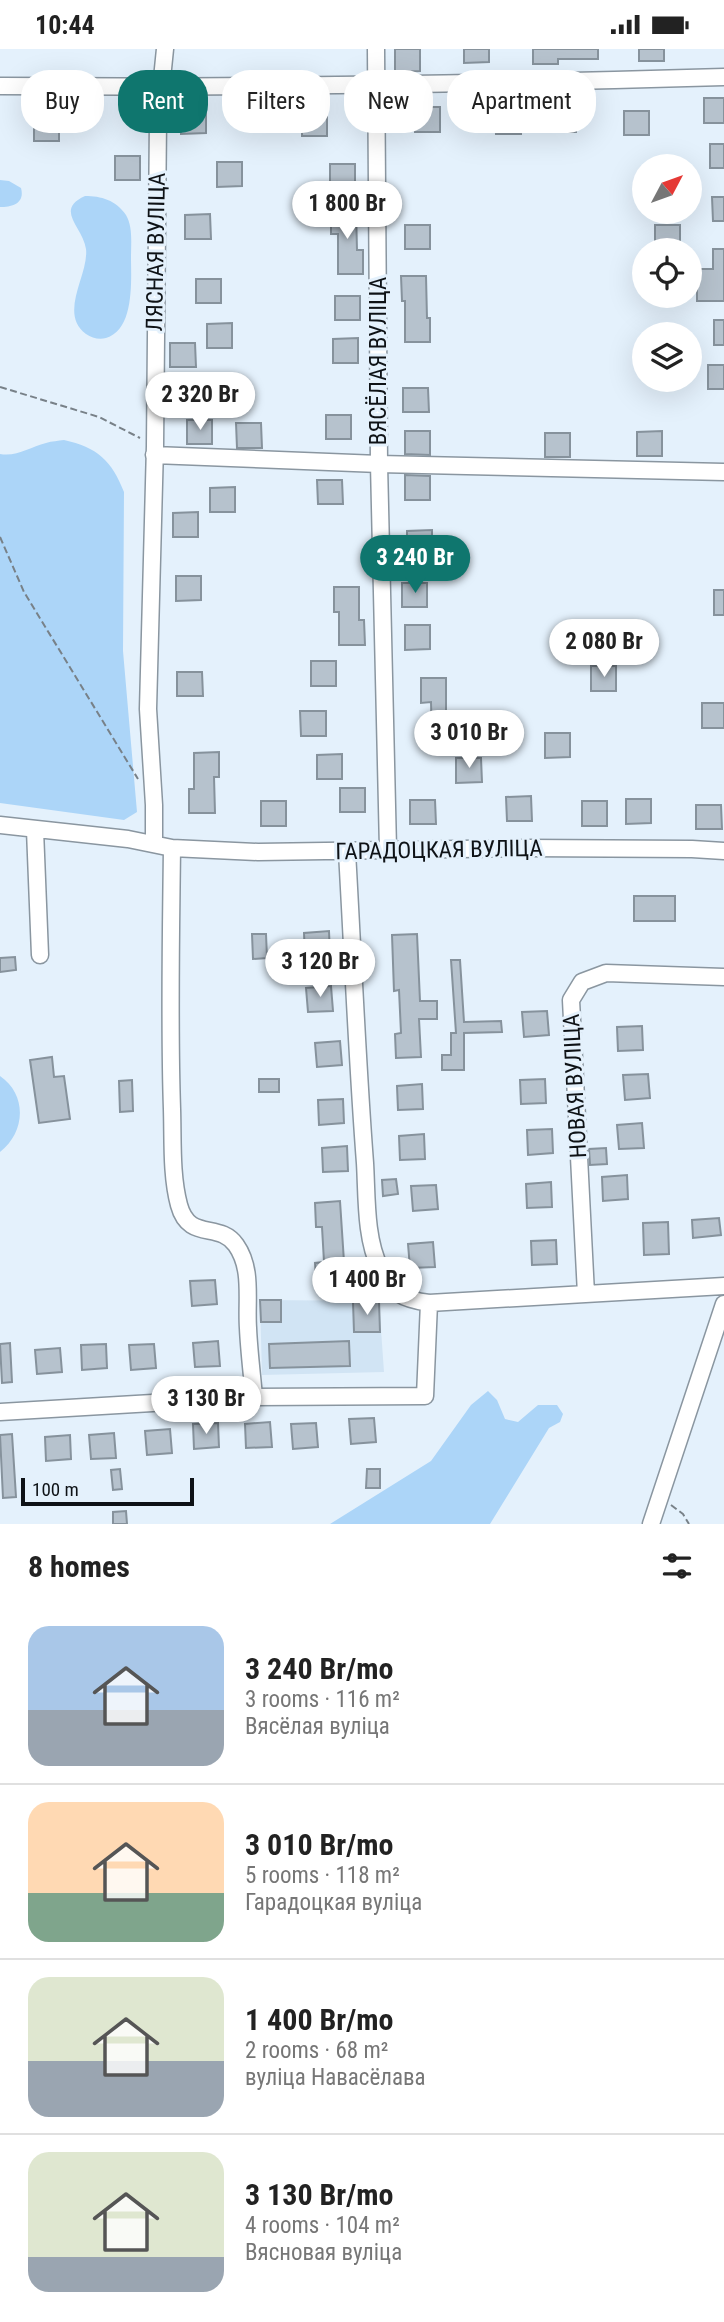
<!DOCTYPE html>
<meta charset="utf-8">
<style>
:root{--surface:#fff;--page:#f6f6f6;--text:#222;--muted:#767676;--line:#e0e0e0;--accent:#0f766e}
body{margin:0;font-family:"Roboto Condensed",sans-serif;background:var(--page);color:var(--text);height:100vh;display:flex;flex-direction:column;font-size:26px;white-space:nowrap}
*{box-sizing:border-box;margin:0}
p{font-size:23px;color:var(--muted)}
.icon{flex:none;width:38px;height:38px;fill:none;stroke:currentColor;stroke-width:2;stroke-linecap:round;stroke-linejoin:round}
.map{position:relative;height:1475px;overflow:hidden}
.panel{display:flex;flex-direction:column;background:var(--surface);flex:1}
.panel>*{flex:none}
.banner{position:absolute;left:21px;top:21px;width:682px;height:63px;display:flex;gap:14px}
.needle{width:46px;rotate:49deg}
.tools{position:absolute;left:632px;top:105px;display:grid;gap:14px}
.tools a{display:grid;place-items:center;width:70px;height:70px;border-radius:50%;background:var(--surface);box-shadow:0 7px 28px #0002;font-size:35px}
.scale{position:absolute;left:21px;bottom:18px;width:173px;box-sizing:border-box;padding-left:7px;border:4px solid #0e1216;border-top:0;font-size:19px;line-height:24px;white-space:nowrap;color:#0e1216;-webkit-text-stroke:5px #e4f1fc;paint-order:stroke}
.price{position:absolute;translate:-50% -60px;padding:0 16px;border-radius:24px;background:#fff;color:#222;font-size:23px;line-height:46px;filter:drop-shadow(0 2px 4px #0008)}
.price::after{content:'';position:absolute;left:50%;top:42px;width:21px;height:16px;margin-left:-10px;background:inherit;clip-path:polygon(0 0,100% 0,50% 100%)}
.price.on{background:var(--accent);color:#fff}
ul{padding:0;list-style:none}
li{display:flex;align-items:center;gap:21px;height:175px;padding:0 28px}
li+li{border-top:2px solid var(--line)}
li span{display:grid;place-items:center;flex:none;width:196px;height:140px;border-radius:21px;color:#555}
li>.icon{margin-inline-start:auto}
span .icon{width:84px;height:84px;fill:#fffc;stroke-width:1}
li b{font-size:30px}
h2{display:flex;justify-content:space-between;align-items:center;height:84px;padding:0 28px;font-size:30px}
.tag{padding:0 24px;border-radius:28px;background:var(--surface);box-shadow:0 7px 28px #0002;font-size:24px;line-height:63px}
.tag.on{background:var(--accent);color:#fff}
.status{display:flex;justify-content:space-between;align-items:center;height:49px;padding:0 35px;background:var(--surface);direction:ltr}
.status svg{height:19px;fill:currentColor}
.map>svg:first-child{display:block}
.built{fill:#d1e4f4}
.green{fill:#acd5f8}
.building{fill:#b6c2cd;stroke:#86929c;stroke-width:2}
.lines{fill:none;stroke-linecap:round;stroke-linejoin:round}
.minor-casing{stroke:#8a96a0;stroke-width:19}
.path{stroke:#788188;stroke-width:2;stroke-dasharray:7 3.5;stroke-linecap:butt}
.minor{stroke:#fff;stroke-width:16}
.labels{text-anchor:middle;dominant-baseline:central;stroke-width:6;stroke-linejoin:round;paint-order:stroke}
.street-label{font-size:23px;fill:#0e1216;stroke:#e4f1fc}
</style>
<div class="status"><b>10:44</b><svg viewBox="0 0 49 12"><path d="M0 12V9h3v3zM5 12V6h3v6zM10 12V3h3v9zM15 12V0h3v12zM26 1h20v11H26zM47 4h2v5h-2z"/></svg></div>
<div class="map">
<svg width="724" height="1475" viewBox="0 0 724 1475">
<rect width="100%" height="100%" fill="#e4f1fc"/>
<path class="built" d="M260,1251L379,1252L384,1323L262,1326Z"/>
<path class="green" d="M0,131L9,132L21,139C25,154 13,158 0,158Z
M85,147C101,147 116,151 126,166C133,178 131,194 131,208C131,230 135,281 106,289C99,291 92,289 86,285C58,264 89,226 86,200C83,178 54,161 85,147Z
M64,391C97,398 112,412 124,443L123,602L137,763L124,771L0,754V405C17,408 30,398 46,394C52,392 58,392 64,391Z
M0,1027C28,1046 25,1084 0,1103Z
M488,1342L497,1351L505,1370L518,1373L538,1356H557L563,1365L560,1373L549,1379L490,1475H330L431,1412L471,1356Z"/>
<path class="building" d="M395,0H420V22L395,23Z
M464,0H489V13L464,14Z
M533,0H598V10H558V15H533Z
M639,0H664V12H639Z
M704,49H724V74H704Z
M415,58H440V83H415Z
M576,58V83H551V59Z
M181,60H206V84L181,85Z
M495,60H520L521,85H496Z
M302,62H327V87H302Z
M624,62H649V86H624Z
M59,67V92H34V68Z
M710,95H724V119H710Z
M115,107H140V131H115Z
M217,113H242V137L217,138Z
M330,115H355V139H330Z
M712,148H724V172H713Z
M331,160H356L357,201H363V225H338V185H331Z
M210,165L211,190H185V166Z
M405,176H430V200H405Z
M655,176H680V201H655Z
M713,200H724V252H697V220H713Z
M401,227H426L427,269H430V293H405V252H402Z
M196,230H221V254H196Z
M335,247H360V271H335Z
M714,271H724V296H714Z
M232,274V299H207V275Z
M358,289V314H333V290Z
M170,294H195L196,318H170Z
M708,316H724V340H708Z
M403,339H428L429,363H403Z
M326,366H351V390H326Z
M187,371H212V395H187Z
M236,374H261L262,399H237Z
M405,382H430V406L405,405Z
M662,382V407H637V383Z
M545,384H570V408H545Z
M405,426L430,427V451H405Z
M317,431H342L343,455H318Z
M235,438V463H210V439Z
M198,463V488H173V464Z
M432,481V506H407V482Z
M176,527H201V551L176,552Z
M402,534H427V558H402Z
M334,538H359V571H364L365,596H339V563H334Z
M714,541H724V566H714Z
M405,576H430V600L405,601Z
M311,612H336V637H311Z
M591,617H616V642H591Z
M177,623H202L203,647H177Z
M421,629H446V666H456L457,690L432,691L431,653L421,654Z
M702,654H724V679H702Z
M300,662H326V687H301Z
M545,684H570V708L545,709Z
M219,703V728H214L215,764H189V740H194V704Z
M342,705V730H317V706Z
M456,709H481L482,733L456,734Z
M340,739H365V763H340Z
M531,747L532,772H507L506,748Z
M626,750H651V774L626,775Z
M410,751H435L436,775H410Z
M261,752H286V777H261Z
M582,752H607V777H582Z
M696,756H721L722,780H696Z
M634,847H675V872H634Z
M329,882L330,907L305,908L304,884Z
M252,885H266L267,909L253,910Z
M417,885L420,952H437V970H419L421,1008L396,1009L395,985L401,984L399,941L394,942L392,886Z
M15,908L16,921L0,923V909Z
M451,911H460L464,973L501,972L502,983L464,984V1021H442V1006H451V984H456Z
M331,937L333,962L308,963L306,939Z
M547,962L549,986L524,988L522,963Z
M642,977L643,1001L618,1002L617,978Z
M340,992L342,1016L317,1018L315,994Z
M52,1008L54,1028L64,1027L70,1070L39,1074L30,1011Z
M648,1025L650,1049L625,1051L623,1026Z
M259,1030H279V1043H259Z
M545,1030L546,1054L521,1055L520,1031Z
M132,1031L133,1062L120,1063L119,1032Z
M422,1035L423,1060L398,1061L397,1037Z
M343,1050L344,1074L319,1076L318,1051Z
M642,1074L644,1099L619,1100L617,1076Z
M552,1080L553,1104L528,1106L527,1081Z
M424,1085L425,1110L400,1111L399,1087Z
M347,1097L348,1122L323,1123L322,1099Z
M606,1099L607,1115L590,1116L589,1100Z
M627,1126L628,1150L603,1152L602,1128Z
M396,1130L398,1145L383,1147L382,1131Z
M551,1133L552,1158L527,1159L526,1135Z
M436,1136L438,1160L413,1162L411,1137Z
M340,1152L345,1228L316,1229L315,1214L324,1213L322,1178H316L315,1154Z
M719,1169L721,1186L693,1189L692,1171Z
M668,1173L669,1205L644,1206L643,1174Z
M556,1191L557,1215L532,1216L531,1192Z
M433,1193L435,1218L410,1219L408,1195Z
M215,1231L217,1255L192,1257L190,1232Z
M260,1251H281V1273H261Z
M379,1252L380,1283H354L353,1253Z
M218,1292L220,1317L195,1318L193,1294Z
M349,1292L350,1317L270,1319L269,1295Z
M10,1294L12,1333L2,1334L0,1295Z
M106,1295L107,1319L82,1321L81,1296Z
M154,1295L156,1319L131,1321L129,1296Z
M60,1299L62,1323L37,1325L35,1301Z
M374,1369L376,1393L351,1395L349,1370Z
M270,1373L272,1398L246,1399L245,1375Z
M218,1374L219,1398L194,1400L193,1375Z
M316,1374L318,1398L293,1400L291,1375Z
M170,1380L172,1404L147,1406L145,1382Z
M114,1384L116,1409L91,1410L89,1386Z
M12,1385L16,1448L3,1449L0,1386Z
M70,1386L71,1410L46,1412L45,1388Z
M120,1420L122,1440L113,1441L111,1421Z
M367,1420H380V1439H366Z
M126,1462L127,1475H113V1463Z"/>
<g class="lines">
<defs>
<path id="minor" d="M376,0L379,415L388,800
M0,37C241,39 483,35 724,28
M154,406L379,415L724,423
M0,776L128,790L172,799L258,803L526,799L692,800L724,802
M35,781L40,906
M154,795V756L148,660L155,397L158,69L165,0
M172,799C171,886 169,973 172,1060C173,1091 171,1126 179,1156C189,1193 219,1172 236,1196C253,1220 246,1251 248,1279C249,1302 252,1325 254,1348
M347,803C353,907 357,1010 365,1114C367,1147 365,1189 380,1219C392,1245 402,1250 429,1254L724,1237
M586,1245L571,951L582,933L606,924L724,928
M0,1363L254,1348L425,1347L429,1254
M651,1475L724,1255"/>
</defs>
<use href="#minor" class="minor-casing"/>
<path class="path" d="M0,338L99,368L140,389
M0,488L24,543L138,730
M671,1456L683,1465L689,1475"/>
<use href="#minor" class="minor"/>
</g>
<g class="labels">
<g class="street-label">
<text transform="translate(156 203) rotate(-89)">ЛЯСНАЯ ВУЛІЦА</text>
<text transform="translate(378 312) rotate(-90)">ВЯСЁЛАЯ ВУЛІЦА</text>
<text transform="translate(439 801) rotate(-1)">ГАРАДОЦКАЯ ВУЛІЦА</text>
<text transform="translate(575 1037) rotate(-93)">НОВАЯ ВУЛІЦА</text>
</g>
</g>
</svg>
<div class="tools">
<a><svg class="needle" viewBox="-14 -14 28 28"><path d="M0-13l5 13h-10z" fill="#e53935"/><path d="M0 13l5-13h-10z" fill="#767676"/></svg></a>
<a><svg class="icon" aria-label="locate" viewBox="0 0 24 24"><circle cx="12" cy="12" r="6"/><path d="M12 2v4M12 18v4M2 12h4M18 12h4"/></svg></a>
<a><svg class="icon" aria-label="layers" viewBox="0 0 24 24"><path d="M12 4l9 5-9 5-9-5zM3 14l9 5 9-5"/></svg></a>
</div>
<div class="scale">100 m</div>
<b class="price" style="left:347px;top:192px">1 800 Br</b>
<b class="price" style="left:200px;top:383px">2 320 Br</b>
<b class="price on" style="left:415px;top:546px">3 240 Br</b>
<b class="price" style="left:604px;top:630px">2 080 Br</b>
<b class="price" style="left:469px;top:721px">3 010 Br</b>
<b class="price" style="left:320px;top:950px">3 120 Br</b>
<b class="price" style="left:367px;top:1268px">1 400 Br</b>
<b class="price" style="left:206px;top:1387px">3 130 Br</b>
<div class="banner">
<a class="tag">Buy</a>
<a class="tag on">Rent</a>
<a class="tag">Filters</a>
<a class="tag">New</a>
<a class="tag">Apartment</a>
</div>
</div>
<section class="panel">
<h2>8 homes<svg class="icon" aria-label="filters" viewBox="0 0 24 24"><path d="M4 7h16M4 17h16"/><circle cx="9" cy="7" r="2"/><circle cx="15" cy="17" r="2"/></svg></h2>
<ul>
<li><span style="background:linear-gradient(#a9c7e8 60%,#9aa5b1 0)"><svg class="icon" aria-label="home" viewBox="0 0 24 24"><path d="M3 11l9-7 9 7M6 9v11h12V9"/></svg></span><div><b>3 240 Br/mo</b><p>3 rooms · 116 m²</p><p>Вясёлая вуліца</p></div></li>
<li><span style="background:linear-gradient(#ffd9b3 65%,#7fa58c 0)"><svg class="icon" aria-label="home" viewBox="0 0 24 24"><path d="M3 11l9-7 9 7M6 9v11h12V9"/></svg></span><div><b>3 010 Br/mo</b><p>5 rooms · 118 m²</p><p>Гарадоцкая вуліца</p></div></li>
<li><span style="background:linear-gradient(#dfe7d0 60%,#9aa5b1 0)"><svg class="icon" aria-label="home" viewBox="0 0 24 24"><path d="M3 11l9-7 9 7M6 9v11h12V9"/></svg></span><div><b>1 400 Br/mo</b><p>2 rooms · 68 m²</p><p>вуліца Навасёлава</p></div></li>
<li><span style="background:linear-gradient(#dfe7d0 75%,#9aa5b1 0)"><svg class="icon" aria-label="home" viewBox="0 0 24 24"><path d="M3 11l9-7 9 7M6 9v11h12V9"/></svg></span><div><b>3 130 Br/mo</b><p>4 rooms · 104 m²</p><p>Вясновая вуліца</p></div></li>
</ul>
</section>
